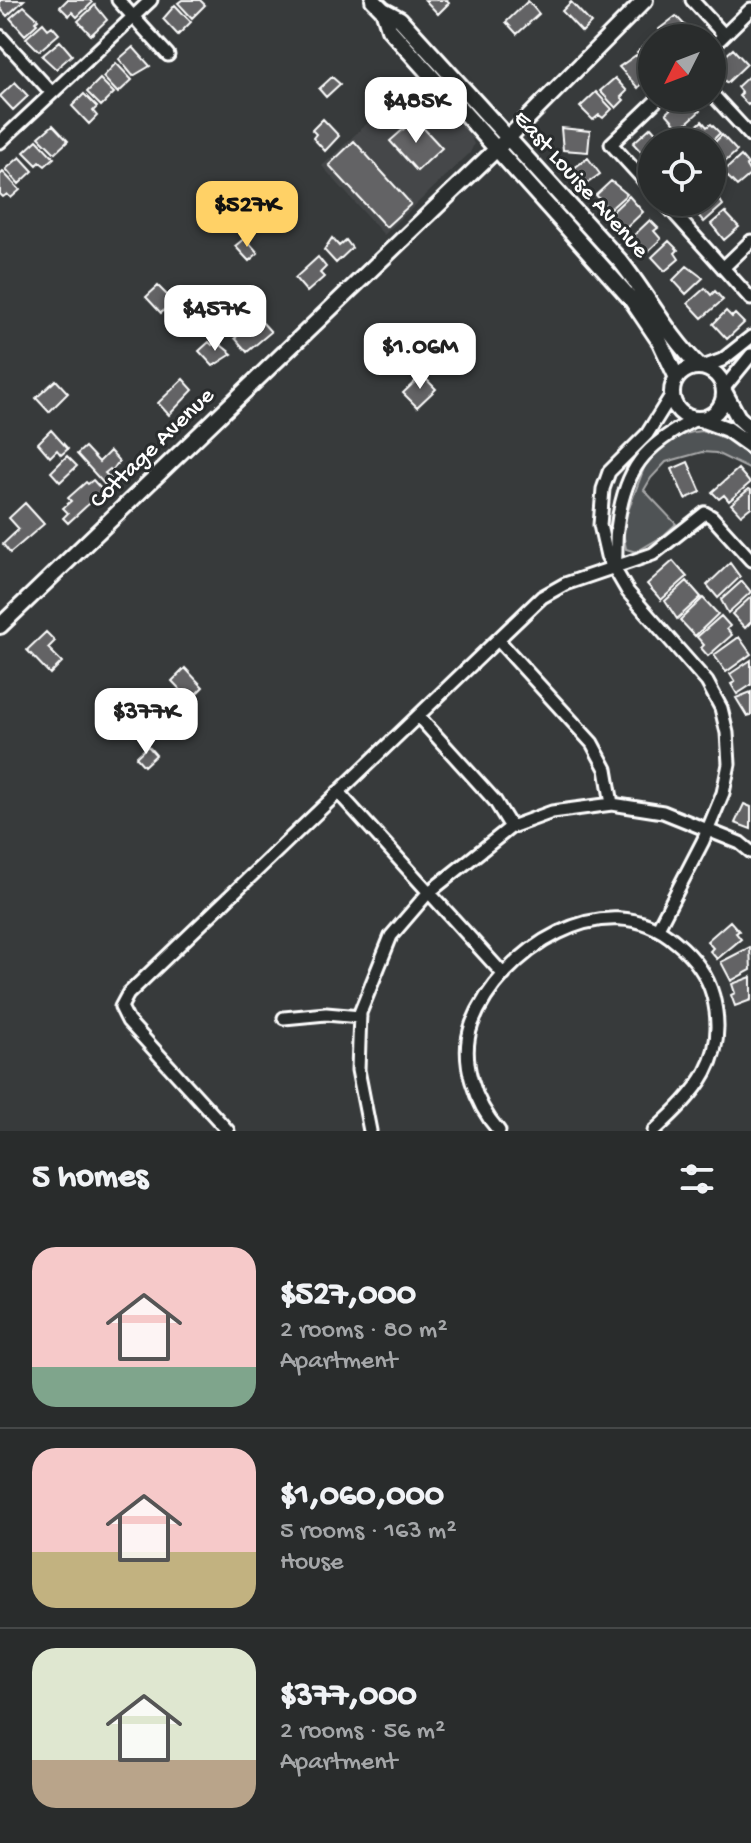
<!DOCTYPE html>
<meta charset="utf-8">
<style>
:root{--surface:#292c2c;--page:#313434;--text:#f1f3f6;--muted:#a5a7a9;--line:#454848;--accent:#ffd166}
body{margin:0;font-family:"Gochi Hand",sans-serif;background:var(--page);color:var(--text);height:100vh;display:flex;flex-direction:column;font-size:30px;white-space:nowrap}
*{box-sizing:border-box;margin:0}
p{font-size:26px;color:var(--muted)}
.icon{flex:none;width:44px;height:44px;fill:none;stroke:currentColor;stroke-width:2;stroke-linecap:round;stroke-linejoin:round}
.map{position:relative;height:1131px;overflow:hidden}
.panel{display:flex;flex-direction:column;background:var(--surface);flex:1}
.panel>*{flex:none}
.needle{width:52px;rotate:228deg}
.controls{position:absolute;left:638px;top:24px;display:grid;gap:16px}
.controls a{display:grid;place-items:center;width:88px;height:88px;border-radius:50%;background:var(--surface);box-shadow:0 4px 12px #0003,0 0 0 2px var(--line);font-size:40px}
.price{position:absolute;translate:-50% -68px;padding:0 18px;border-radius:16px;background:#fff;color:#222;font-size:26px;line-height:52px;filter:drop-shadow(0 2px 4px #0008)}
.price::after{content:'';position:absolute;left:50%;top:48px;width:24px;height:18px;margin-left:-12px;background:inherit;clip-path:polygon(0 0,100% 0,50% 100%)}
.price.current{background:var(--accent);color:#111}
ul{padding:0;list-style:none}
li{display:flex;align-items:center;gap:24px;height:200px;padding:0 32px}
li+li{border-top:2px solid var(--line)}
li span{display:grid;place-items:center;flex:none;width:224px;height:160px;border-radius:24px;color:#555}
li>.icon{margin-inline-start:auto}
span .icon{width:96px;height:96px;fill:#fffc;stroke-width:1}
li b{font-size:34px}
h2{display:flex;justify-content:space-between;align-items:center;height:96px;padding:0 32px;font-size:34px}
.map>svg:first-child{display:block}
.built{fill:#444748}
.green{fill:#505354;stroke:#a8a9aa;stroke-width:2}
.building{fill:#636465;stroke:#fff;stroke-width:2}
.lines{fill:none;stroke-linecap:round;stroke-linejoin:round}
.minor-casing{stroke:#fff;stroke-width:17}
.tertiary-casing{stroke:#fff;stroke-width:20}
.minor{stroke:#2a2d2e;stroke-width:11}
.tertiary{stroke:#2a2d2e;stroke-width:14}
.labels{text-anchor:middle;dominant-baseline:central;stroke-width:6;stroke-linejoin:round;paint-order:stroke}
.street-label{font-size:24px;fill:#fff;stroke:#2a2d2e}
</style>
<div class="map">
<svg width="751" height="1131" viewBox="0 0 751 1131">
<rect width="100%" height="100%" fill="#373a3b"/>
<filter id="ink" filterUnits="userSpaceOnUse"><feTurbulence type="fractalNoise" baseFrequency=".0125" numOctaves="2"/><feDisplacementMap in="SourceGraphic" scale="16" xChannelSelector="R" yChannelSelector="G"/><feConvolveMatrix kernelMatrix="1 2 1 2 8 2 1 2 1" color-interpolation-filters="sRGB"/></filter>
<g filter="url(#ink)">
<path class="built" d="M418,75L468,129L474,144L470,153L384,235L322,166Z"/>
<path class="green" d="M701,431C720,435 738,442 751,457V470L716,453L702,452L666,462L651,478L644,490L676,524L663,536L636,552L626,549L622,527L647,460C661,443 679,433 701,431Z"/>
<path class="building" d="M0,0H24L7,16L0,8Z
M67,0H90L92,3L77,17L72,12L69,16L60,7Z
M182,0H200L205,5L192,18L178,3Z
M425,0H447L449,3L438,14Z
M528,1L539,14L517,34L506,22Z
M571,2L591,23L582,32L562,11Z
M95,5L107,20L91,35L78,21Z
M175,5L191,22L178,35L163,19Z
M24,6L38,19L35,22L37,24L25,35L10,18Z
M676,16L694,35L691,38H668L659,29Z
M43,23L48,29L52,26L59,34L39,51L26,38Z
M653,37V38L652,68L637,52Z
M60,41L72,55L56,69L42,56Z
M133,47L150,66L133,76L119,59Z
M733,49L747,64L727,83L719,75L723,71L716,64Z
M636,55L652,72L638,88L619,67Z
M116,63L132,80L118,93L103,77Z
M751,74V102L748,105L739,96L742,93L737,87Z
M332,77L340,84L326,97L319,89Z
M615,78L627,91L621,97L624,100L616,108L600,91Z
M100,79L114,93L101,106L87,92Z
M15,82L28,96L13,110L0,96Z
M596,92L612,109L603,118L599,115L593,120L580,107Z
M84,94L97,107L93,111L97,116L89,124L72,106Z
M683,98L689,105L692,102L700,111L680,129L666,113Z
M323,119L339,136L325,151L313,138L316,134L312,130Z
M415,119L442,148L417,171L390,141Z
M702,121L707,127L711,124L720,133L711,142H695L688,134Z
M53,125L68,141L55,153L39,137Z
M651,127L664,142H652L651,155L645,150L642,153L633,143Z
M561,128L590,131L588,152L563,150Z
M722,135L737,151L715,171L712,167V145Z
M37,140L54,158L45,166L40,162L37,165L24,152Z
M354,141L411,204L386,227L329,165Z
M741,156L748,164L746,166L751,174L737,186L723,172Z
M20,157L33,171L19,184L6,169Z
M588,158L600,174L582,187L570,171Z
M3,172L20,190L11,198L7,194L3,197L0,194V175Z
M611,181L627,194L609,210L596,195Z
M712,187L723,205L704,222L690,206L694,202H712Z
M629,196L643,212L622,232L610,214Z
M725,212L739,227L724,240L711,224Z
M650,220L658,228L654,231L661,239L645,254L630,239Z
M245,238L258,253L249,261L235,246Z
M332,238L339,246L346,240L352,248L336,263L324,250Z
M669,241L678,250L675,253L679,259L665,271L652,257Z
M318,257L326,267L320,273L324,277L307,292L295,278Z
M687,266L703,278L686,294L673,280Z
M158,286L174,302L161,313L146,297Z
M705,288L711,295L715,291L723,300L702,318L688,303Z
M229,296L243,312L231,322L217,306Z
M726,311L732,317L735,314L744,323L727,339L713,324Z
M262,322L271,332L247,352L235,338L249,325L253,330Z
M390,326L402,338L387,353L377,342L387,334L384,331Z
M216,341L232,354L213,366L199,351L209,342L212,345Z
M422,375L436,389L417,407L403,393Z
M183,379L193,390L169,415L158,403Z
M56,380L68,393L49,412L36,398Z
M51,430L68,449L61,455L57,450L50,457L38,443Z
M85,447L99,462L110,451L119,461L112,471L110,469L105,473L112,480L106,486L77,454Z
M67,456L77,466L60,482L51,472Z
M688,462L701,492L685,499L672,469Z
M738,469L750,483L729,501L724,495L719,499L712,492Z
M93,480L103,491L68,523L63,518L68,513L63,508L71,501L68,498L86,482L88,484Z
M749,489L751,490V507L741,515L731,504Z
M25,503L44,524L10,553L3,544L19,529L9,518Z
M673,561L687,577L661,600L647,584Z
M730,563L740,577L718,598L707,585Z
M687,581L701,597L677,619L665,601Z
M742,581L751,592L728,613L721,600Z
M751,597V622L745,628L732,614Z
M703,598L718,614L695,636L680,620Z
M721,616L730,626L727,629L732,635L708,656L701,648L704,645L697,637Z
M46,632L55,641L48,648L62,662L50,674L27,650Z
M739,637L751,654L726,672L714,655Z
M751,660V685L737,694L731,684L735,682L730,674Z
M185,668L203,687L190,700L172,681Z
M751,692V715L747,716L736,698Z
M165,705L173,714L158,729L149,720Z
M148,746L156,755L144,766L136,757Z
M744,804L751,807V829L735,823Z
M730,921L739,931L736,933L741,939L717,959L710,951L713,948L707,941Z
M750,947L751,970L731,981L721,962Z
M751,977V1000L735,1006L731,995L735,993L732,984Z"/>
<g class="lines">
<defs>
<path id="minor" d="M118,0L168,55
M692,0L724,35
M0,36L52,93
M712,47L751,9
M712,94L751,136
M0,142L151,0
M652,189L611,144L659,98
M664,202L751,299
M723,268L751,241
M703,367L722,360L751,337
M724,388L751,355
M615,566C617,554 615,541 617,529C624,469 644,445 696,419
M498,640L592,743L606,769L612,804
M418,716L495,801L511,827
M338,792L504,975
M658,928L703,841L723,793L729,764L727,733L721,708L707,682L628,592L607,556L600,525L603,489L609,472L647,434L672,394
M284,1018L326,1014L360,1017
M228,1131L128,1021L121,1007L128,994L542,597L565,584L653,554L705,513L712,517L751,560
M370,1131L358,1070L360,1013L391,936L428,893L511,827L552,812L612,804L663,812L740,843L751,852
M499,1131C475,1104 459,1060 472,1024C500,951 606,881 676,942C693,956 707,974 713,996C729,1059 697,1091 654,1131"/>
<path id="tertiary" d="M373,0L383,10L400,19L621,262C648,296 668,336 699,366
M383,10L389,29L631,299L660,342L677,378
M672 393a26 26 0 1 1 52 0a26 26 0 1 1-52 0Z
M725,393L738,417L751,429
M700,419L727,429L751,446
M0,626L508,138L645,0"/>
</defs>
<use href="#minor" class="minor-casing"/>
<use href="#tertiary" class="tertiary-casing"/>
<use href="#minor" class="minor"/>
<use href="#tertiary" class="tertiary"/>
</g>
</g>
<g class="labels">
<g class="street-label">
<text transform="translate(580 185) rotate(48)">East Louise Avenue</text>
<text transform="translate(153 449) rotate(-44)">Cottage Avenue</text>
</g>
</g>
</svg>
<div class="controls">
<a><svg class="needle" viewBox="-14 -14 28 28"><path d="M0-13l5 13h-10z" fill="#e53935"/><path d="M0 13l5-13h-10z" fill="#a5a7a9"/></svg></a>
<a><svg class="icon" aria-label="locate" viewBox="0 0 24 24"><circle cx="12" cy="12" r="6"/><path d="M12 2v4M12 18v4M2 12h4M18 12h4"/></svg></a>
</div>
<b class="price" style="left:416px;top:145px">$485K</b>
<b class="price current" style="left:247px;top:249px">$527K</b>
<b class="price" style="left:215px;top:353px">$457K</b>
<b class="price" style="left:420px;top:391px">$1.06M</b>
<b class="price" style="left:146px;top:756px">$377K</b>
</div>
<section class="panel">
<h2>5 homes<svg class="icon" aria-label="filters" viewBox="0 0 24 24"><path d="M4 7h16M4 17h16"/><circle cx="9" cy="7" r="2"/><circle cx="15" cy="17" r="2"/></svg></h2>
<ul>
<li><span style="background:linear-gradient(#f6c9c9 75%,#7fa58c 0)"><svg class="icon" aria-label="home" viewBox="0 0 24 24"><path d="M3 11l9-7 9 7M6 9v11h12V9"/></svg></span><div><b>$527,000</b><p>2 rooms · 80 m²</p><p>Apartment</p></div></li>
<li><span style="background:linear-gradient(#f6c9c9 65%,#c2b280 0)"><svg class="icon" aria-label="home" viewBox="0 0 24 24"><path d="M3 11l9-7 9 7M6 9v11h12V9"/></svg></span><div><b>$1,060,000</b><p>5 rooms · 163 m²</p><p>House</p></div></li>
<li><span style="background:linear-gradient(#dfe7d0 70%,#b9a48a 0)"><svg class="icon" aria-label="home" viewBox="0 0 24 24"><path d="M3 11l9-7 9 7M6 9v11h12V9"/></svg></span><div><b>$377,000</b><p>2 rooms · 56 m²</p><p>Apartment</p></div></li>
</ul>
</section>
